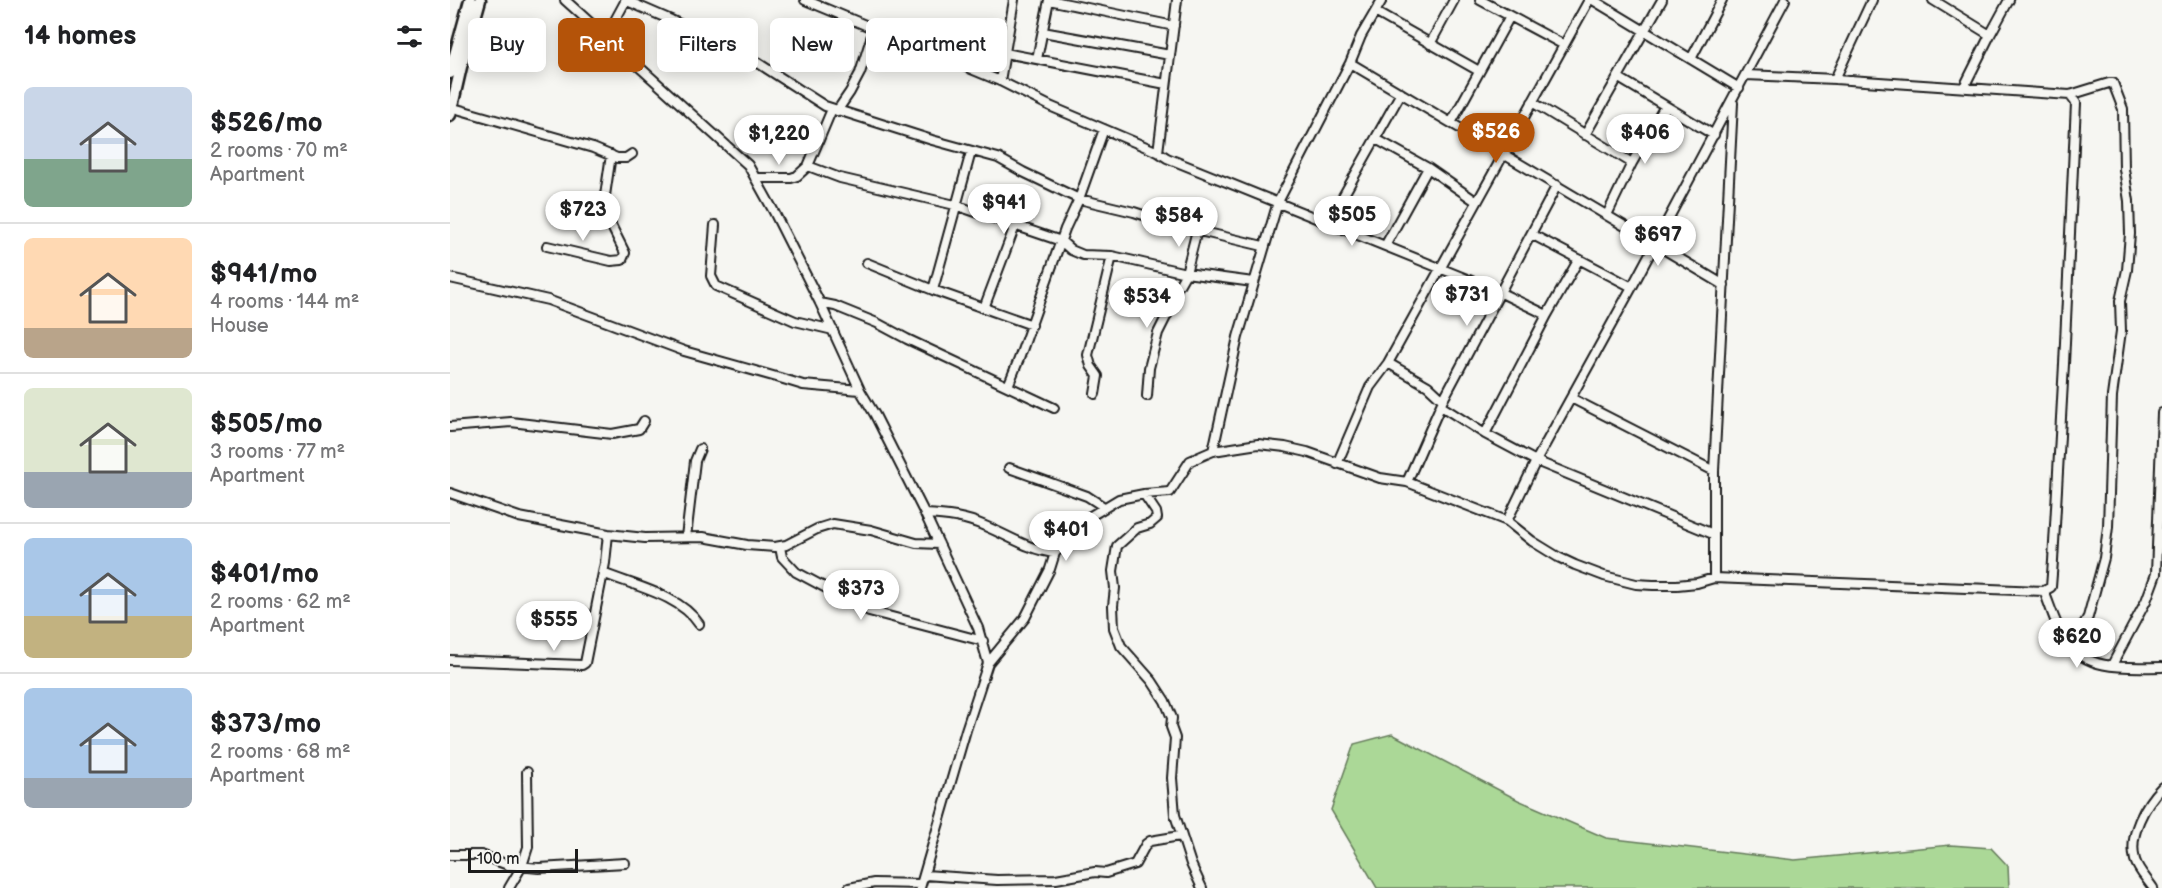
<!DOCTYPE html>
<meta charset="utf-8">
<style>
:root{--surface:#fff;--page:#f2f2f2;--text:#202124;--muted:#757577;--line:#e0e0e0;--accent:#b45309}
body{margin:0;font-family:"Balsamiq Sans",sans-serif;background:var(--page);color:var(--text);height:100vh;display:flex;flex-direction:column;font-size:22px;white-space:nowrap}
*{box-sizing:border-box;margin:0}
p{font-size:20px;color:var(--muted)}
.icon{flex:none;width:33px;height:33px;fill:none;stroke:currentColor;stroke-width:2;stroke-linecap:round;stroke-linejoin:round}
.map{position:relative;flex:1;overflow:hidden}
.panel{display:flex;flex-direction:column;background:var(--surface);width:450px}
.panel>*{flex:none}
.hud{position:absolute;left:18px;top:18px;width:570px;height:54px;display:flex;gap:12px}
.scale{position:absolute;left:18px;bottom:15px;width:110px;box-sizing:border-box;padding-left:6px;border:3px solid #1c1c1c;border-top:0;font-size:16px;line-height:21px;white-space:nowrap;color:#1c1c1c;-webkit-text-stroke:4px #f6f6f2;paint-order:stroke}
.price{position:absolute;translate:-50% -51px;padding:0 14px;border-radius:21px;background:#fff;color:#222;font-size:20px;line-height:39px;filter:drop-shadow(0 2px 3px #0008)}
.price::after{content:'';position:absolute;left:50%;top:36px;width:18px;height:14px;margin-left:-9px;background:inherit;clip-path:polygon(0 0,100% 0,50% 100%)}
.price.active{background:var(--accent);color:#fff}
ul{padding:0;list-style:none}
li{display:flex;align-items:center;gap:18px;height:150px;padding:0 24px}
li+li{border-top:2px solid var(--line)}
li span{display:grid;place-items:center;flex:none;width:168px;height:120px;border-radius:9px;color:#555}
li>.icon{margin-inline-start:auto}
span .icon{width:72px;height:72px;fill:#fffc;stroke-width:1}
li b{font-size:26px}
h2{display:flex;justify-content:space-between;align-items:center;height:72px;padding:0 24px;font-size:26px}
.chip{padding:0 21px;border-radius:9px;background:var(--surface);box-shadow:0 3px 15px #0003;font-size:21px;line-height:54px}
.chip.active{background:var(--accent);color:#fff}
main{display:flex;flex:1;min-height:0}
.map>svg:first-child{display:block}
.green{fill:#abd897;stroke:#647a5a;stroke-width:1.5}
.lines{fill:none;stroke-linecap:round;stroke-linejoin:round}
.street-casing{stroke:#1c1c1c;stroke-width:12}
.secondary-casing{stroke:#1c1c1c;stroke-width:15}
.street{stroke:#f6f6f2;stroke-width:8}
.secondary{stroke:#f6f6f2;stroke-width:10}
</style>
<main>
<section class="panel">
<h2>14 homes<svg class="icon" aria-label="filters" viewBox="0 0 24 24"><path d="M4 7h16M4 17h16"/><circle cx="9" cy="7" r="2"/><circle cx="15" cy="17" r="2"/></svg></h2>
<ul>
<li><span style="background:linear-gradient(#c9d6e8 60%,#7fa58c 0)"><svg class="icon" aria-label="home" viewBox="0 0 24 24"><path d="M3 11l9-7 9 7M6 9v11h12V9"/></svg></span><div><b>$526/mo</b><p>2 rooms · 70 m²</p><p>Apartment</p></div></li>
<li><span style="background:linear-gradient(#ffd9b3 75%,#b9a48a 0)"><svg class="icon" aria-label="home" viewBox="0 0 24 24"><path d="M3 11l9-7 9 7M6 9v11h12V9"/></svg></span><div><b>$941/mo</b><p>4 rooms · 144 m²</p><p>House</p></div></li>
<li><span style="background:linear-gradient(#dfe7d0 70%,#9aa5b1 0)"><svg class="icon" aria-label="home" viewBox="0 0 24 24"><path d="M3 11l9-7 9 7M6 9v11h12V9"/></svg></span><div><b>$505/mo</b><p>3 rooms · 77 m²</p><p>Apartment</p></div></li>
<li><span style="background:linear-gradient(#a9c7e8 65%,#c2b280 0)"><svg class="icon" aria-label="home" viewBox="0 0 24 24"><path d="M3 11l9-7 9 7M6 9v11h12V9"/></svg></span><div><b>$401/mo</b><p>2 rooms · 62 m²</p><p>Apartment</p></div></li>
<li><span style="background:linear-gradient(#a9c7e8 75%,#9aa5b1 0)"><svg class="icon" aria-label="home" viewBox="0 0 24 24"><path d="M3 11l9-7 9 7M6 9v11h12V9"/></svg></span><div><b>$373/mo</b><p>2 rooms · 68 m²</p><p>Apartment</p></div></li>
</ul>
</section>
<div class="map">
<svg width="1712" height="888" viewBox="0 0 1712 888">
<rect width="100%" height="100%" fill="#f6f6f2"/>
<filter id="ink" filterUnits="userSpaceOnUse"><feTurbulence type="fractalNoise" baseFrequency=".0167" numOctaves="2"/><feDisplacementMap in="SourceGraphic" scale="12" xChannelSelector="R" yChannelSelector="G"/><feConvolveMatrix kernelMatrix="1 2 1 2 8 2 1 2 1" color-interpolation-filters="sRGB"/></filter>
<g filter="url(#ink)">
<path class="green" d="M942,734L1068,800L1156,838L1345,860L1501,845L1541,848L1558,866L1559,888H927L881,810L904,744Z"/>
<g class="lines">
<defs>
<path id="street" d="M115,0L298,165L323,210L370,303L410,390L425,415L475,514L528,628L538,663L516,730L470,888
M175,0L221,20L305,61L375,106L482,140L548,158L573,172L629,199L684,212L724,225L813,246
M355,0L550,81L602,107L708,152
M599,0L724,26
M727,0L708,152L717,158L1049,292L1097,315
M1030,0L1114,45
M1143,0L1289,88
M1483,0L1540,35L1559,0
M925,12L1029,71
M593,32L720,55
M156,37L176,0
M980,44L1004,0
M555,53L716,84
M587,59L599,0
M1241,59L1272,0
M900,63L1274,285
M1296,75L1385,79L1620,95L1659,83H1663L1673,109L1674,169L1679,201L1680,234L1677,270L1670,301L1671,331L1662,396L1658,527L1654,558L1638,617L1629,633L1617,642
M1169,78L1264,135
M1385,79L1422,0
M550,81L564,0
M1514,87L1540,35
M1082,102L1182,163
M0,107L143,148L167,158H176L182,154
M387,111L400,92L410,73L424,29
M1001,123L1060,16
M1135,135L1212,0
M926,139L978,168L1027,202
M358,166L390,178L505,205L611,241L621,250L633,255L662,256L736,273L803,282
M305,178H341L347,176L358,166L382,109
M1157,215L1182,163L1215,106
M878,223L951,93
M265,225L261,276L266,286L345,321L383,330
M1081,234L1182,287
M97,246L161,261L172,260L175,253L153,209L161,155
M935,246L978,168
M417,263L483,290L582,325
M0,278L98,300L234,351L330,378L353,385L410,390
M483,290L521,152
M370,303L385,306L427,323L457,339L604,408
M534,308L565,226
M938,363L978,386L993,400
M558,386L569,359L615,229L629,199L654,129
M645,394L648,376L641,366L638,355L662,256
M697,396L699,368L708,333L721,307L724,294L736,273L747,230
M1121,398L1264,471
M991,406L1035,434L1086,461L1263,534
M0,427L61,422L162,434L189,429L194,421
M1035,434L1097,315L1129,259
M763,451L788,337L828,202L900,63L911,36L932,0
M887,464L920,387L938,363L1139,0
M559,468L637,496L654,507
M957,482L993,400L1107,185
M0,493L69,517L158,534L195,538L253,537L297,545L325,547L336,545L367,529L383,524L421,530L466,543L489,544
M694,494L706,512L707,518L700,524L687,528L667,546L663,571L665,588L663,606L664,628L671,646L702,681L715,701L722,718L721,727L725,738L722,778L725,815L741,864L752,888
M475,514C496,515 515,517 535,526C559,536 579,550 605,553
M1057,521L1086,461L1182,287L1335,0
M236,537L245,461L250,449
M330,547L332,557L346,572L419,611L533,641
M153,573C184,586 230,595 249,624
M1264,578V471L1283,103
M1594,591C1601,608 1606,628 1617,642C1638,672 1679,667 1712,667
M0,660L132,665L135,663L155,563L158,534
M538,663L575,618L600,569L605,553L628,527L639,517L669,499L694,494L720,492L740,461L763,451L808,444L835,447L857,452L930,478L957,482L1057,521L1082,541L1108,557L1125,565L1154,576L1186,584L1203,585H1227L1247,583L1264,578L1594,591L1601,587L1603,561L1614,364L1626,103L1620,95
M1662,665L1696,601L1706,574L1712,413
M0,855H31L58,865L89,868L175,863
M475,875L547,880L606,879L645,872L656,873L685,864L696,844L700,841L730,836
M59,888L72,866L78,847L77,772
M399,888L424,883L471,884
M1703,888C1697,879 1688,870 1685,860C1678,835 1695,804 1712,787"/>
<path id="secondary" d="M0,73L20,0
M0,115L11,67L30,0"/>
</defs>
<use href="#street" class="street-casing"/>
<use href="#secondary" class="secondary-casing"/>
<use href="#street" class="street"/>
<use href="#secondary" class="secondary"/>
</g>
</g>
</svg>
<div class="scale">100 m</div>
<b class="price active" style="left:1046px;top:164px">$526</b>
<b class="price" style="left:1195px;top:165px">$406</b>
<b class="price" style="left:329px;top:166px">$1,220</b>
<b class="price" style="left:554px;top:235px">$941</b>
<b class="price" style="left:133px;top:242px">$723</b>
<b class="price" style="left:902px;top:247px">$505</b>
<b class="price" style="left:729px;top:248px">$584</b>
<b class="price" style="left:1208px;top:267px">$697</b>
<b class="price" style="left:1017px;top:327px">$731</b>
<b class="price" style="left:697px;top:329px">$534</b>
<b class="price" style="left:616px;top:562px">$401</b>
<b class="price" style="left:411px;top:621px">$373</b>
<b class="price" style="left:104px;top:652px">$555</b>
<b class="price" style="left:1627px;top:669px">$620</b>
<div class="hud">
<a class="chip">Buy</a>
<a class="chip active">Rent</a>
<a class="chip">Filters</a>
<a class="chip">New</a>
<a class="chip">Apartment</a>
</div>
</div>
</main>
